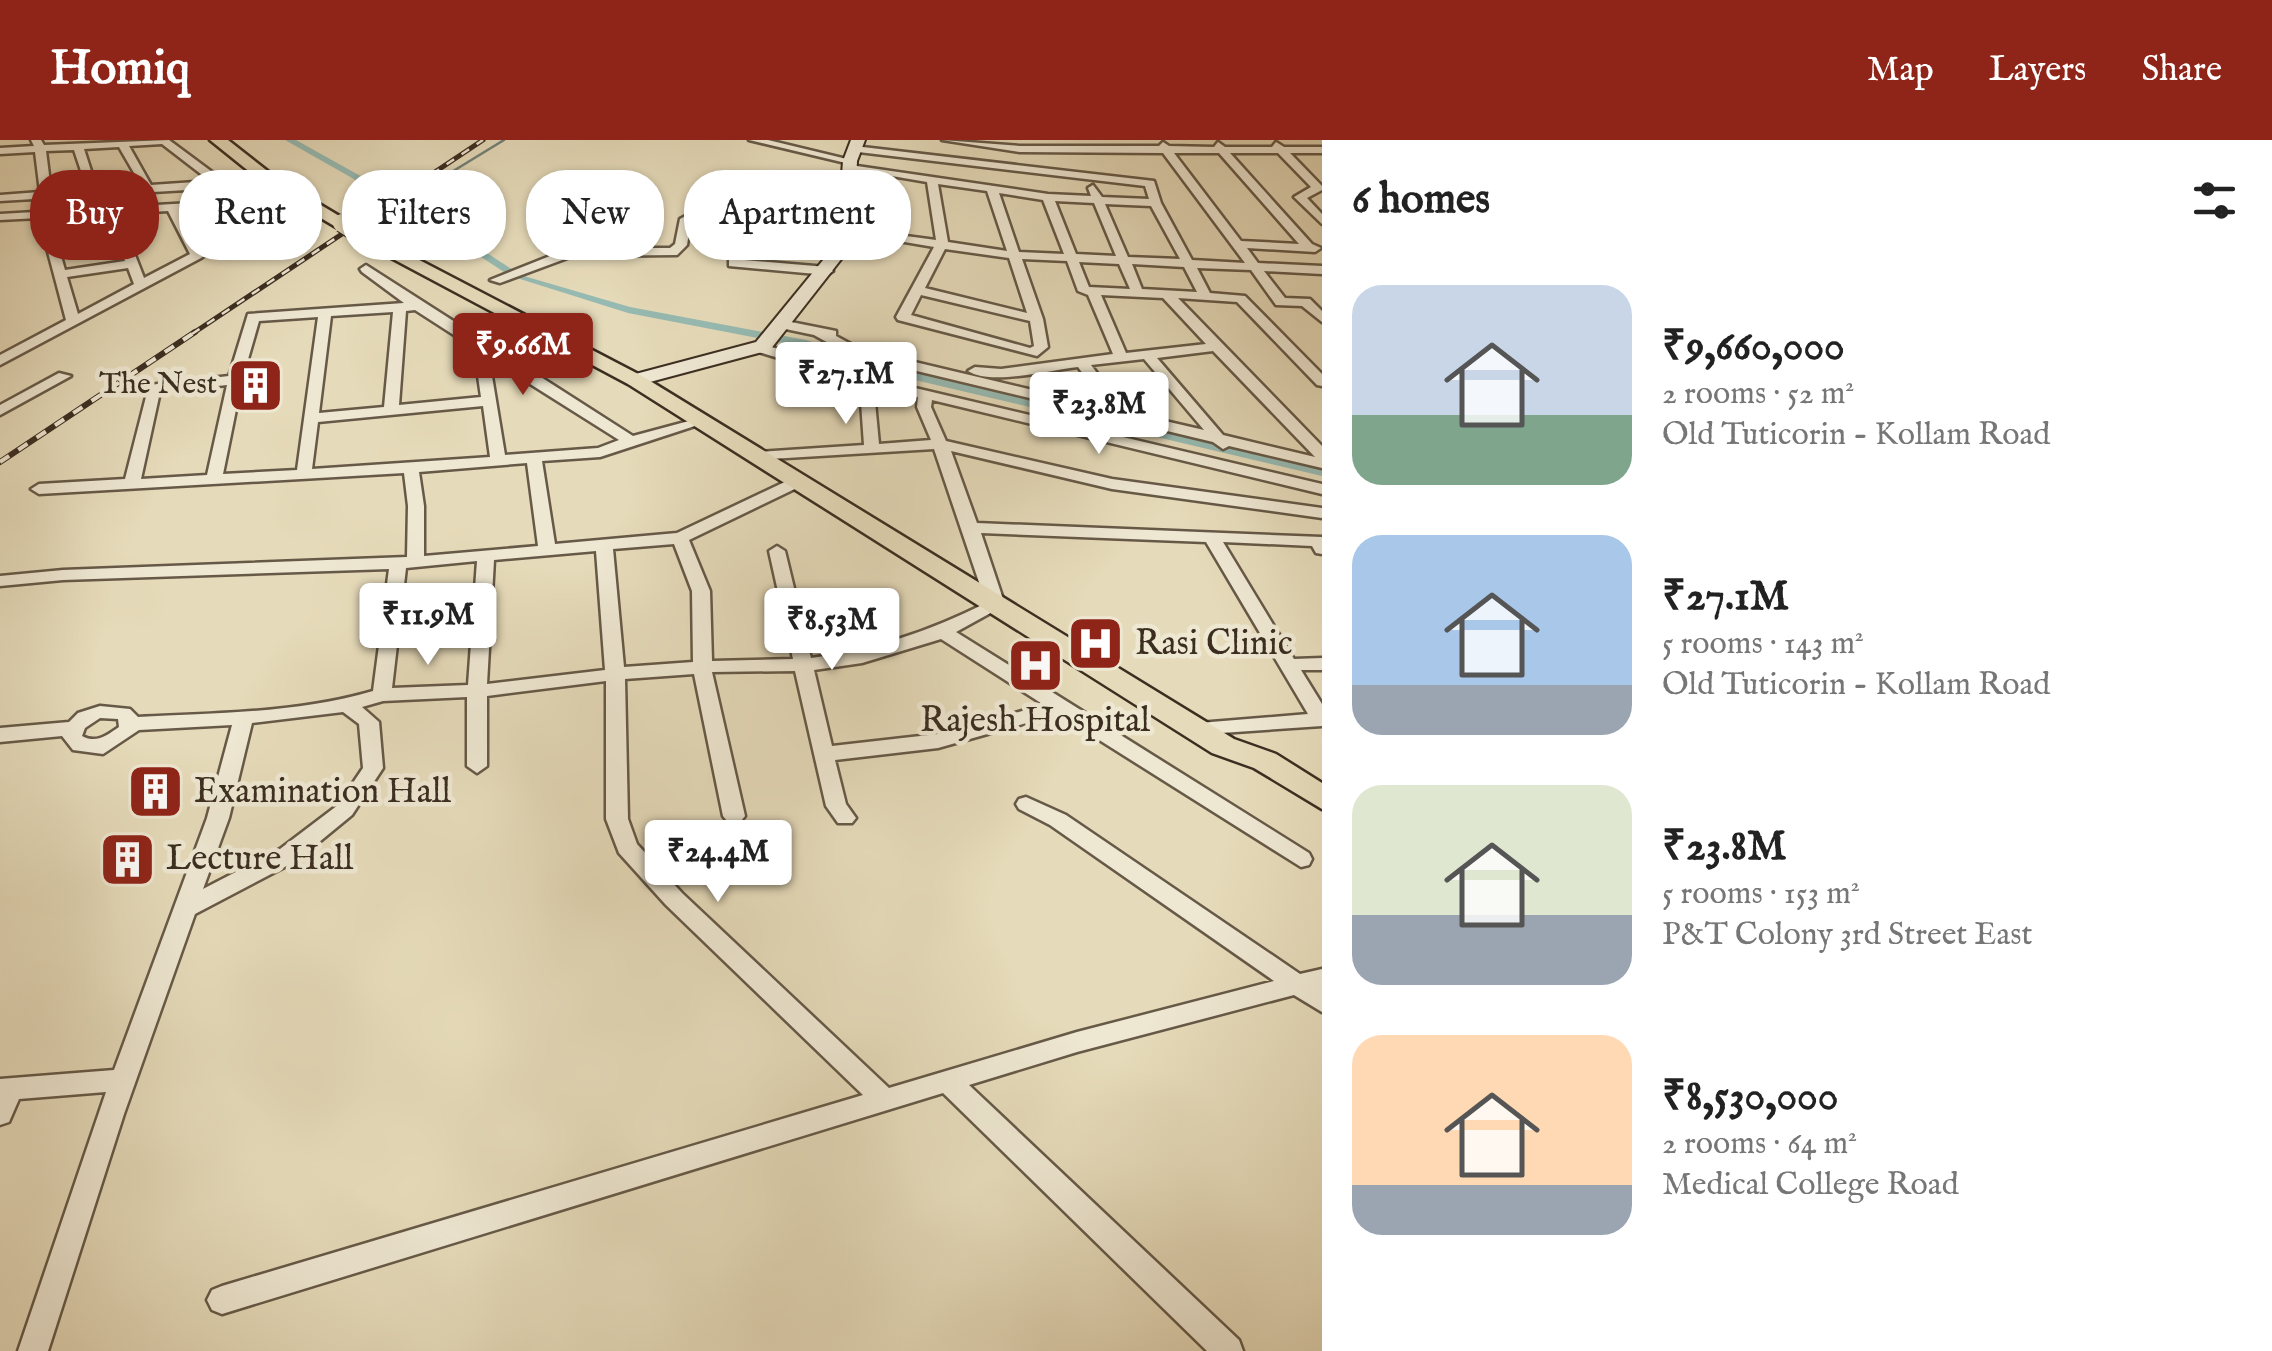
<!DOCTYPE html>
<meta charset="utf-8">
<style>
:root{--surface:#fff;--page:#f6f6f6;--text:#222;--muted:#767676;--accent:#8f2418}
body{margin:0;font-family:"IM FELL English",serif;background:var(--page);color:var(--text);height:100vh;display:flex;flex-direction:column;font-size:38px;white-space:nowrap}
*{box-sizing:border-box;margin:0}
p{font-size:32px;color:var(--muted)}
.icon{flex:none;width:55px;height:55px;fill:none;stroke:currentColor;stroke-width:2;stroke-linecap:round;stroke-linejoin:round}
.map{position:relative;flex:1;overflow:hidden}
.drawer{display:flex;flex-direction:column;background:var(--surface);width:950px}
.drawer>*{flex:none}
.hud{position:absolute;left:30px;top:30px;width:950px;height:90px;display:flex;gap:20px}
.price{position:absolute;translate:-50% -85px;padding:0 22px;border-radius:10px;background:#fff;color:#222;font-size:32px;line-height:65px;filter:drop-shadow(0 2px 5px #0008)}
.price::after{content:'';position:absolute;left:50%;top:60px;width:30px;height:22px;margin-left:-15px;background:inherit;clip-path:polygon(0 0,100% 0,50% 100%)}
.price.current{background:var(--accent);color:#fff}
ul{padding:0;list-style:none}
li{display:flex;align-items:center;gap:30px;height:250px;padding:0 30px}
li span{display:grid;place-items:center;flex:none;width:280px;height:200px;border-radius:30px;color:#555}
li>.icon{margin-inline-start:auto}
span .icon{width:120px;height:120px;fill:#fffc;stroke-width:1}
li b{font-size:42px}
h2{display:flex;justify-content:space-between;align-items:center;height:120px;padding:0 30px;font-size:42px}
.tag{padding:0 35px;border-radius:40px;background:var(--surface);box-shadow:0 2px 8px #0004;font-size:35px;line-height:90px}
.tag.current{background:var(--accent);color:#fff}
header{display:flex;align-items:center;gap:60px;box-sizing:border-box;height:140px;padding:0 50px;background:var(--accent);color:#fff}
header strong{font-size:48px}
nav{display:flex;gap:55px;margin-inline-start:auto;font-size:35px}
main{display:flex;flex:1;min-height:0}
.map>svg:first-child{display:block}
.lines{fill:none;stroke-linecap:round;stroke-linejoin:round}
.stream{stroke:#728278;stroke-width:2.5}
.canal{fill:#96bab2;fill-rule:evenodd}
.street-casing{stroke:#665947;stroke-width:5}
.secondary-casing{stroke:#3b2e21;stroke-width:4}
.primary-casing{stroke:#3b2e21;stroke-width:5}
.street{fill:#eee7d2;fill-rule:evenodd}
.secondary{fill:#eee7d2;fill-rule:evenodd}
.primary{fill:#e5dab9;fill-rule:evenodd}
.rail-far1-casing{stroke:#3b2e21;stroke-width:5}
.rail-casing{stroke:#3b2e21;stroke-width:6}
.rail-far1{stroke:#eee7d2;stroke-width:2.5;stroke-dasharray:9;stroke-linecap:butt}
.rail{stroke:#eee7d2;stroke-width:4;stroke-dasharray:11;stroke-linecap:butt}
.primary-bridge-casing{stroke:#3b2e21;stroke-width:20;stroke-linecap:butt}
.primary-bridge{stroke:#e5dab9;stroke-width:18}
.labels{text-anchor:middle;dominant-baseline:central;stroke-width:9;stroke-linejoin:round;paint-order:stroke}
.far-poi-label{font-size:30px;fill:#3b2e21;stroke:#eee7d2;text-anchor:end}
.poi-label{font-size:35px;fill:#3b2e21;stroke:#eee7d2;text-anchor:start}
</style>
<header>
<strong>Homiq</strong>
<nav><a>Map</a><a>Layers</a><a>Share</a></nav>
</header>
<main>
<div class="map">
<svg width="1322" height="1211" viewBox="0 0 1322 1211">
<rect width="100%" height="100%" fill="#e5dab9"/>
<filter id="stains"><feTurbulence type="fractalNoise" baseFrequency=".002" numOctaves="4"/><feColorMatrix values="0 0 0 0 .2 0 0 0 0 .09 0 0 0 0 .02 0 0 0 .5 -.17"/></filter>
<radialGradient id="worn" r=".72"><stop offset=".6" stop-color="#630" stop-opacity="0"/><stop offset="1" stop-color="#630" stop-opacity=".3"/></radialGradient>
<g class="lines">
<path class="stream" d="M401,63L504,0"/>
<path class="canal" d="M285,0H296L418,68L513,130L504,132L412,72Z
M517,134L630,167L806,200L922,234L1322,328V336L915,240L804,207L628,173L517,138Z"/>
<defs>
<path id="street" d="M31,0H41L44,5L169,0L231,46V50L217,65L240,91L201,118L0,225V215L66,180L39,78L0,80V74L208,62L221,48L0,61V55L40,52L35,12L0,14V8L34,6ZM162,4L210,41L151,45L129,6ZM119,7L141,45L51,51L46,11L74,10L83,37L88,40L93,37L84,9ZM208,69L227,90L199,108L179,70ZM168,71L190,114L144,138L119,74ZM108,74L125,121L65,130L50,78ZM128,128L134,144L78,174L67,137Z
M749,0H768L855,21L850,24Z
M942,0L1020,6H1159L1163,2L1169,6L1214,7L1218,2L1225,7H1272L1276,2L1284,7H1322V13H1290L1322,46V50L1307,58L1322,74V84L1294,57L1311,47L1278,13H1230L1312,104L1321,108L1315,112L1247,108L1258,123L1322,126V134L1264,131L1285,158L1310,159L1322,171V182L1302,166L1276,165L1251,130L1197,128L1210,153L1245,156L1322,234V246L1317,245L1237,162L1178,158L1322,306V328L1229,306L1223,309L1213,302L850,215L814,195L776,187L774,184L781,180L836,191V196L860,209L1108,268L1078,227C1050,230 991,246 968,231L975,227L1001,229L1113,214L1088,155L1078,151L1067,121L1022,119L1043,179L1048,207L1037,216L898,180L896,177L934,107L840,91L846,88L936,100L927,42L845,28L850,25L1048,54L1091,56L1088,48L1093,45L1102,57L1149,59L1145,46L850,11L854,6L1154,41L1161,63L1192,120L1245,123L1163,13L1020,12ZM1174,13H1219L1299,104L1241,101ZM938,44L987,51L1007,111L948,102ZM999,53L1043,60L1064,114L1019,112ZM1055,61L1094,63L1116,116L1076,114ZM1105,64L1151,66L1180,119L1128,117ZM945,109L1009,118L1027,173L925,148ZM1079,122L1119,124L1130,149L1089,147ZM1132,124L1184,127L1197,152L1142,149ZM921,155L1030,181L1034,206L1030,208L911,175ZM1101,155L1163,158L1206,204L1126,213ZM1213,211L1315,317L1223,295L1157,218ZM1144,219L1204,290L1126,272L1091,225Z
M693,72L847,79L853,82L851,84L764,82L763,98L843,104L849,108L843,112L757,105L751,101L753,81L695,79L691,81L687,105L677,115L573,116L500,143L490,140L565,110L556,94L562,90L566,92L576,108H670L675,104L680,79Z
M733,119L827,127L833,131L827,135L729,126V120Z
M366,125L633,296L700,278L707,282L600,317L542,321L555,404L677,393L791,339H803V345L689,400L710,451L712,521L793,519L769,411L777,406L785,411L811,518C876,509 928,492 986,463L934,309L752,320V314L757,312L864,305L861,262L865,244L755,211V205H765L877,239L1322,344V354L932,260L931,267L946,301L1112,339L1322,368V378L1112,349L951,311L977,383L1322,397V414L1316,413L1312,406L1223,402L1294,519L1322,518V530H1301L1322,564V586L1192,595L1189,590L1199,583L1308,574L1206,402L981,393L1005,465L956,492L1309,713L1312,719L1309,725L1301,727L1058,574L938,608L835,620L846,664L856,678L852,683H838L826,666L795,531L712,532L745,676L741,681H727L723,676L694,534L625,539L628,679L637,704L682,753L889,948L1077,892L1274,841L1050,685L1019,669L1016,664L1019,659L1026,657L1066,675L1300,834L1322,829V872L1294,855L1077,912L969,945L1239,1200L1243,1211H1207L943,953L222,1174L212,1170L207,1160L212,1150L222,1146L863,955L666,765L619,713L606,679V541L487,556V626L477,633L467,626V557L383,561L362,567L379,582L383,628L352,675L296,721L195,774L124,974L48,1211H18L106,952L19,959L9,982L0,985V939L114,930L207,678L232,585L139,590L103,614L73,610L62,596L0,602V588L69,582L78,573L100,566L130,569L138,577C216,573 298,573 373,551L389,429L63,440L0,446V436L63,430L407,417L408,366L404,333L39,354L31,349L39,344L125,339L149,245L229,236L248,174L404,163L362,132L360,129ZM415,170L474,208L481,257L399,265L406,171ZM393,172L384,267L319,273L331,176ZM318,177L297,330L223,334L242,240L259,181ZM489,218L619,300L598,308L505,315ZM227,245L207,335L141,339L160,252ZM879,248L918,257L917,267L931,300L879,304L875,262ZM483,266L490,317L312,329L318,282ZM527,323L538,406L424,416V366L419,332ZM674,404L692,451L693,522L624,527L613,409ZM596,411L605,530L487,544L494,420ZM477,421L468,545L392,548L406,428ZM941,499L1044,565L938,594L832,606L814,530L862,523ZM343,572L359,584L363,628L338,665L280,709L203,749L229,678L252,583ZM100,578L118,579L119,587C107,595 97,604 82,596L85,588Z
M59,233L71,236L0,275V265Z"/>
<path id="secondary" d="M851,0H865L857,21L853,104L770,210L635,246L628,244V236L756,202L837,103L843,21Z"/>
<path id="primary" d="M210,0H228L279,40L351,83L336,87L267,46Z
M356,87L642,236L1234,599L1276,614L1322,643V669L1254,628L1212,613L628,244L350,96L347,92Z"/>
</defs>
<use href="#street" class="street-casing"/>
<use href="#secondary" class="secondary-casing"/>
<use href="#primary" class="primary-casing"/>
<use href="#street" class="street"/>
<use href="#secondary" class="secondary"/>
<use href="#primary" class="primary"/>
<defs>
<path id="rail-far1" d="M192,194L483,0"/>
<path id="rail" d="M0,322L195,192"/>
</defs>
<use href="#rail-far1" class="rail-far1-casing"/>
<use href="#rail" class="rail-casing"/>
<use href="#rail-far1" class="rail-far1"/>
<use href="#rail" class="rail"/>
<defs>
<path id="primary-bridge" d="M342,83L356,92"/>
</defs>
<use href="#primary-bridge" class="primary-bridge-casing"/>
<use href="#primary-bridge" class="primary-bridge"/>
</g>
<defs>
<symbol id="building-square" viewBox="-11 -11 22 22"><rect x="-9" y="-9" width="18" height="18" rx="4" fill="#8f2418" stroke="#eee7d2"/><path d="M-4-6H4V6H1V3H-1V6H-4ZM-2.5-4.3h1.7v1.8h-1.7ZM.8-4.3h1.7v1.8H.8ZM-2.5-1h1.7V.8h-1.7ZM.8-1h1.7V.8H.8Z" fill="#fff"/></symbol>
<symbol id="hospital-square" viewBox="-11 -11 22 22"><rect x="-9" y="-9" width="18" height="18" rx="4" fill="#8f2418" stroke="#eee7d2"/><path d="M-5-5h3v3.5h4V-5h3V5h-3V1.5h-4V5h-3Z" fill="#fff"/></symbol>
</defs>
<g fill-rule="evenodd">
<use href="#building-square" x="224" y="214" width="63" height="63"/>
<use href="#hospital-square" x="1064" y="472" width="63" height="63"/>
<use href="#hospital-square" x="1004" y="494" width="63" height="63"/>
<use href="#building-square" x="124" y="620" width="63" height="63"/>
<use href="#building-square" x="96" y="688" width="63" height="63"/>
</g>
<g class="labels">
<g class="far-poi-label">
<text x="217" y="245">The Nest</text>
</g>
<g class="poi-label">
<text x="1135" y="504">Rasi Clinic</text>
<text x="1035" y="581" text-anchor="middle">Rajesh Hospital</text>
<text x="194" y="652">Examination Hall</text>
<text x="166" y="719">Lecture Hall</text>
</g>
</g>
<rect width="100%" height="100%" filter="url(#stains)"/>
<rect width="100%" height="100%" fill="url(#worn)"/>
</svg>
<b class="price current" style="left:523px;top:258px">₹9.66M</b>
<b class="price" style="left:846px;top:287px">₹27.1M</b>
<b class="price" style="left:1099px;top:317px">₹23.8M</b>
<b class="price" style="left:428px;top:528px">₹11.9M</b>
<b class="price" style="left:832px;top:533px">₹8.53M</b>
<b class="price" style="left:718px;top:765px">₹24.4M</b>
<div class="hud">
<a class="tag current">Buy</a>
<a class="tag">Rent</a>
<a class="tag">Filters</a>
<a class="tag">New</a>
<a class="tag">Apartment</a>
</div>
</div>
<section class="drawer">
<h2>6 homes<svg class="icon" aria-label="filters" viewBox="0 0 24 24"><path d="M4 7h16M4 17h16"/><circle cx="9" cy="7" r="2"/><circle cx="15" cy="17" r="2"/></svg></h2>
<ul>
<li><span style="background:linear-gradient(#c9d6e8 65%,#7fa58c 0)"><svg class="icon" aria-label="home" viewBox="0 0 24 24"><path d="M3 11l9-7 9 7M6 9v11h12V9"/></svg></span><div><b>₹9,660,000</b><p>2 rooms · 52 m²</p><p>Old Tuticorin - Kollam Road</p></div></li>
<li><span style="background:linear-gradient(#a9c7e8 75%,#9aa5b1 0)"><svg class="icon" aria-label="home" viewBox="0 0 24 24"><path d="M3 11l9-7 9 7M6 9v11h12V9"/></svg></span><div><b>₹27.1M</b><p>5 rooms · 143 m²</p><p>Old Tuticorin - Kollam Road</p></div></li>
<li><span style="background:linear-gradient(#dfe7d0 65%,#9aa5b1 0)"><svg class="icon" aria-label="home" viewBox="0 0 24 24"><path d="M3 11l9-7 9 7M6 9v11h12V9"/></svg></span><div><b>₹23.8M</b><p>5 rooms · 153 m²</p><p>P&amp;T Colony 3rd Street East</p></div></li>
<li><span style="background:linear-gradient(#ffd9b3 75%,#9aa5b1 0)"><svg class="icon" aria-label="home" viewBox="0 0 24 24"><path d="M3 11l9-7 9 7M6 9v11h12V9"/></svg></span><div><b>₹8,530,000</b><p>2 rooms · 64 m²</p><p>Medical College Road</p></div></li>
</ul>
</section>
</main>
